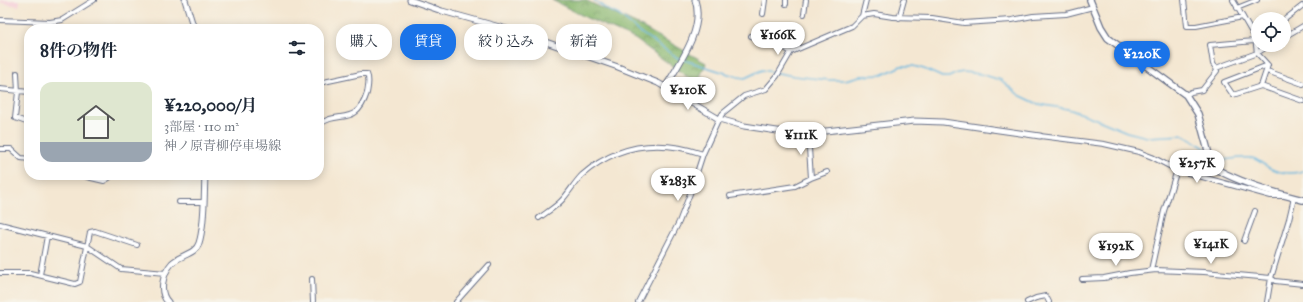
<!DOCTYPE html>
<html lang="ja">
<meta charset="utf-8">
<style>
:root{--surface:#fff;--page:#f2f2f3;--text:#1f2937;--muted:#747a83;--accent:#1a73e8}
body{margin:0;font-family:"IM FELL Great Primer","Noto Serif JP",serif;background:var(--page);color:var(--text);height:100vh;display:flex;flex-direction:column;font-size:15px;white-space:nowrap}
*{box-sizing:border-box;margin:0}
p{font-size:13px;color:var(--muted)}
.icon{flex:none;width:22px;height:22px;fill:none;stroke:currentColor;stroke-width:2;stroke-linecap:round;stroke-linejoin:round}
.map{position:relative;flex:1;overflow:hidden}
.panel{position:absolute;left:24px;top:24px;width:300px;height:156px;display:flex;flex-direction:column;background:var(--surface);border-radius:16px;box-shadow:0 2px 10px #0003}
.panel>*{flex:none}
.top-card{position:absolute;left:336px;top:24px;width:380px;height:36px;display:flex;gap:8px}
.controls{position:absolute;left:1251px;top:12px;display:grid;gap:8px}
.controls a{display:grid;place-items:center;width:40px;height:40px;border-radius:50%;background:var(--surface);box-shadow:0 2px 10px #0003;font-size:20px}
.price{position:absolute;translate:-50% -34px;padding:0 9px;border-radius:14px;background:#fff;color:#222;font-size:13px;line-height:26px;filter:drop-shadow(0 1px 2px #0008)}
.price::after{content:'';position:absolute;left:50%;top:24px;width:12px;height:9px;margin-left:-6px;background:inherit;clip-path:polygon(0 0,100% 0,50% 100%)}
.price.selected{background:var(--accent);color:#fff}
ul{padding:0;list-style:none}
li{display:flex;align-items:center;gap:12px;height:100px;padding:0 16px}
li span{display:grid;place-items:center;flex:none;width:112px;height:80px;border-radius:12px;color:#555}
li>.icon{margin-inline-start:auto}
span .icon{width:48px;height:48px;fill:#fffc;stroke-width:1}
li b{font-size:17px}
h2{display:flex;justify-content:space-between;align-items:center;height:48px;padding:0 16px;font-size:17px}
.tag{padding:0 14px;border-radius:16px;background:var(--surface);box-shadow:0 2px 10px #0003;font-size:14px;line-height:36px}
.tag.selected{background:var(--accent);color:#fff}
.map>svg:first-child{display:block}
.built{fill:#f6cfd9}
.forest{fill:url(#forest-crowns);stroke:#527468}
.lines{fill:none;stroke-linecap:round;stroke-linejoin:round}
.stream{stroke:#65b6e0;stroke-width:1.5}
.minor-casing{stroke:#676f87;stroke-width:6}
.tertiary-casing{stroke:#676f87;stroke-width:7}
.secondary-casing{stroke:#676f87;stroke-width:8}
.minor{stroke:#fff;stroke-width:4}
.tertiary{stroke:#fff;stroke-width:5}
.secondary{stroke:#fff;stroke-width:5.5}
</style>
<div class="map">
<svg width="1303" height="302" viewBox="0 0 1303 302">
<defs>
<pattern id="forest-crowns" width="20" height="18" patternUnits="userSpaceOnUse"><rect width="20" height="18" fill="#8ab871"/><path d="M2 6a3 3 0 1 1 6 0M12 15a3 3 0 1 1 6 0" fill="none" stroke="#709660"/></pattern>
</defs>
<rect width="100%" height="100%" fill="#f7f3e8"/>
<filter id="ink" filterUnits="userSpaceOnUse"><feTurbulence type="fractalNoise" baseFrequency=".025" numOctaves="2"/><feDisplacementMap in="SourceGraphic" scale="8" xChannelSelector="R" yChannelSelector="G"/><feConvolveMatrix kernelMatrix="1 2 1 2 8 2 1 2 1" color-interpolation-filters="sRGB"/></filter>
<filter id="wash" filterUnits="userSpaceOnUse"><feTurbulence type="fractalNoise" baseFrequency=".012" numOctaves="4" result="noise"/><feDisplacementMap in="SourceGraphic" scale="16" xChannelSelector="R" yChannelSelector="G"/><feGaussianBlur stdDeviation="0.9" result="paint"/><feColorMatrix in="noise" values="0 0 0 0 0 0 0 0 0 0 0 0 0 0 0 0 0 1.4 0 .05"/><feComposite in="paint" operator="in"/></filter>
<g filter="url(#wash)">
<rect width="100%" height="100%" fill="#f4e7d2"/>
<path class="built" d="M0,0H20L19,6L0,3Z"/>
<path class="forest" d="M552,0H585L642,27L706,63L697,84L635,39L587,18Z"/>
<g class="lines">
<path class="stream" d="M594,0L608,10L619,15L638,31L676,57L680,59
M684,60L738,77L745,78L762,70L794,76L829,80H845L860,76L882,75L901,66H913L924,69L942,77H949L957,73L964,72L980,74L1001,80L1019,95L1038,104L1068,109L1086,115L1127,132L1147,137L1183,135L1205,148
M1210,151L1224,160C1231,159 1249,156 1255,159C1259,161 1263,164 1266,166C1277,173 1291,175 1303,171"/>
</g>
</g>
<g filter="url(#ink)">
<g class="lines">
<defs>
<path id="minor" d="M1184,0L1187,26H1196L1243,17
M1233,0L1255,38L1257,53L1270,45
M786,4V0
M1237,8L1257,0
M763,14L765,0
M804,14L806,0
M862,16L874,14L893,17L932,18L964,23L1012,20L1033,16L1066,14L1093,7
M899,18L904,0
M0,20L50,22L62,20L94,0
M1284,20L1302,6
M751,36L773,41L791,52
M1284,37L1303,26
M1254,41L1210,45L1213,64L1216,68L1257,53L1268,65
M1267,71L1303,84
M17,73L18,92L15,118L29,123
M319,83L361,74H367C370,80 368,87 367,93C356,128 338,109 319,125
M1261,86L1268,65L1224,82L1233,95L1261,86L1303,101
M0,89L29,92
M1186,95L1191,92L1202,90L1217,71L1216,68
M808,133L811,178
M1040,136L1104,144L1139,152L1152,157L1177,170L1271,196H1282
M0,149H11L21,158L29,159
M1179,170L1214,168
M87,175V177L104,181L109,178L110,175
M730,196L795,186L811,178L827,172
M179,202H203
M539,218C547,212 557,206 563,199C570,191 575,182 582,175C618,144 659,139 703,154
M0,224L87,246L121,269L166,273
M1244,241L1255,211
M1151,270L1164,211L1177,170
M0,273H30L75,284L80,282L90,232L95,231L137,245
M40,275L47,236
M312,279L313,302
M1082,279L1104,278L1130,273L1156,270L1204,272L1271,278L1275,281L1303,284
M456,302L489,265
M638,302L679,222L691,191L703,154L719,119L723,113L744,96L766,89L777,76L791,52L852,26L862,16L866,0
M1027,302L1036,298L1046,296L1049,302
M1267,302L1271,278L1289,219L1294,198"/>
<path id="tertiary" d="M185,0L194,29
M410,0L442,11L514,31L618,67L658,83L719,119L744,126L784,132L808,133L914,121L943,122L1040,136
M665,88C679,63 705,29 695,0
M168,302C158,292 163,273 172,263C180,255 196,254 199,243C205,225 204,194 205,175"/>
<path id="secondary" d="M1090,0L1101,27L1108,38L1186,95L1198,114L1210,158L1214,168C1239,182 1275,193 1303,200"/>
</defs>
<use href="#minor" class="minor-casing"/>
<use href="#tertiary" class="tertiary-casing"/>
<use href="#secondary" class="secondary-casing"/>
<use href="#minor" class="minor"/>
<use href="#tertiary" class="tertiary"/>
<use href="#secondary" class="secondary"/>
</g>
</g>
</svg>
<div class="controls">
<a><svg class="icon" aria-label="locate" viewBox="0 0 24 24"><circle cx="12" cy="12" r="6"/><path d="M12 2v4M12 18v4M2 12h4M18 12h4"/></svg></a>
</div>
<b class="price" style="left:778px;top:56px">¥166K</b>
<b class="price selected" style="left:1142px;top:75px">¥220K</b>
<b class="price" style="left:688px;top:111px">¥210K</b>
<b class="price" style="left:801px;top:156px">¥111K</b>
<b class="price" style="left:1197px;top:184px">¥257K</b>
<b class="price" style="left:678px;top:202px">¥283K</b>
<b class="price" style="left:1211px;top:265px">¥141K</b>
<b class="price" style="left:1116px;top:267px">¥192K</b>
<div class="top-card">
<a class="tag">購入</a>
<a class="tag selected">賃貸</a>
<a class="tag">絞り込み</a>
<a class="tag">新着</a>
</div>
<section class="panel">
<h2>8件の物件<svg class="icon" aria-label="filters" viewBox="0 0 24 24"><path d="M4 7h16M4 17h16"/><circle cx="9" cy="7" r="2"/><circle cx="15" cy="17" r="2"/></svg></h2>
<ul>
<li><span style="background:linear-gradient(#dfe7d0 75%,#9aa5b1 0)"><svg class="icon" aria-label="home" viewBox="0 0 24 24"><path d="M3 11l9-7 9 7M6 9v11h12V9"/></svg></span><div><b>¥220,000/月</b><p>3部屋 · 110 m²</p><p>神ノ原青柳停車場線</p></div></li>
</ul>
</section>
</div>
